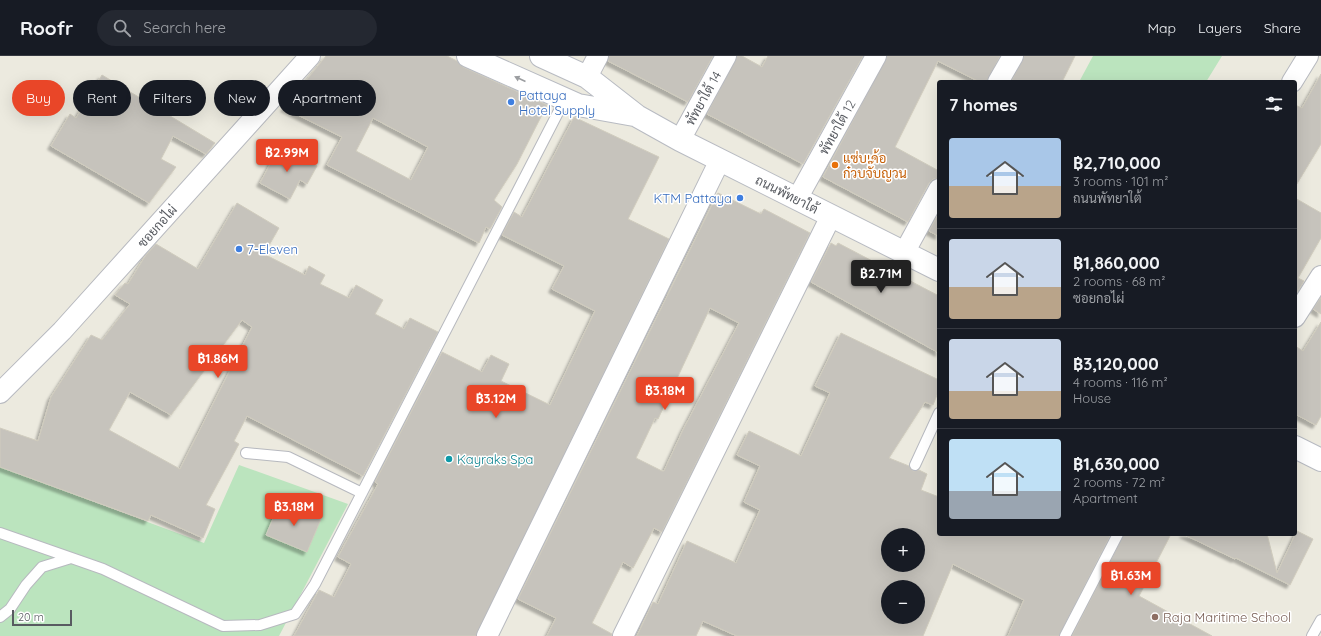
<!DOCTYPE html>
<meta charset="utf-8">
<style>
:root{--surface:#171b24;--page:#242831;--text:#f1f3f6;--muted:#9ea1a6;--line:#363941;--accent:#e94628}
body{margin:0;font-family:Quicksand,Sarabun,sans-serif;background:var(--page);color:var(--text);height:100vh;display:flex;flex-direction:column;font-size:15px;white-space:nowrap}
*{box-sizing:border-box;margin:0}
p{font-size:13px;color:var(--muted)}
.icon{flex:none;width:22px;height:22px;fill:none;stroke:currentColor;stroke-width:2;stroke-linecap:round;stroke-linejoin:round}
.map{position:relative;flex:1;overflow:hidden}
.panel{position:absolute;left:937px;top:24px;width:360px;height:456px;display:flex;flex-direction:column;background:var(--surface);border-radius:4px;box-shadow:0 4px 16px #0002}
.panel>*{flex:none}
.guide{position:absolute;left:12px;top:24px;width:380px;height:36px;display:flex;gap:8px}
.fabs{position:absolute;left:881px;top:472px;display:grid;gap:8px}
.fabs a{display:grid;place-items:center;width:44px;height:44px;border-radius:50%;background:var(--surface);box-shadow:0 4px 16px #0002;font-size:20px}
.scale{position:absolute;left:12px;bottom:10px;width:60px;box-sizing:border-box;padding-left:4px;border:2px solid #585b61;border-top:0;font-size:11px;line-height:14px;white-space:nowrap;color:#585b61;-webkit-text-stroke:3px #fff;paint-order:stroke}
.price{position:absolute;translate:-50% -34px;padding:0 9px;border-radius:4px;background:var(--accent);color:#fff;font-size:13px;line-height:26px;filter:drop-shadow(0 1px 2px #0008)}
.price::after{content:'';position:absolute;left:50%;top:24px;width:12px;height:9px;margin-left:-6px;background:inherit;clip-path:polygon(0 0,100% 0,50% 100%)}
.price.current{background:#222;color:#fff}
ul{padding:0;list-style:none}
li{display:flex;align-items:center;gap:12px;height:100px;padding:0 12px}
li+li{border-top:1px solid var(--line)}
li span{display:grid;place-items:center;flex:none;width:112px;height:80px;border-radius:4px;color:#555}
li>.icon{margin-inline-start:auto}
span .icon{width:48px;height:48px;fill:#fffc;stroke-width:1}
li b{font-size:17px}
h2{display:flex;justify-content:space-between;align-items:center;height:48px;padding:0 12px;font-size:17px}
.tag{padding:0 14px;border-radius:18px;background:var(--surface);box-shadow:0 4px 16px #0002;font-size:14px;line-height:36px}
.tag.current{background:var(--accent);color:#fff}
header{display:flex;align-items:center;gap:24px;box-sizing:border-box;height:56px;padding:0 20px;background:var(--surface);border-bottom:1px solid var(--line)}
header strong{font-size:19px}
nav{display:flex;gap:22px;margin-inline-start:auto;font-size:14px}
.search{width:280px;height:36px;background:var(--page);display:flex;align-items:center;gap:10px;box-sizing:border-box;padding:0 14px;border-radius:22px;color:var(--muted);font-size:15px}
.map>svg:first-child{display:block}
.green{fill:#bbe4be}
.building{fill:#c6c3bc;stroke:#d0ccbe;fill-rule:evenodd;filter:url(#shadow)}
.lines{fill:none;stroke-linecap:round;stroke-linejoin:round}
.service-casing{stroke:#b7b9bf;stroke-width:12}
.minor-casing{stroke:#b7b9bf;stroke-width:22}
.secondary-casing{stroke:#b8bbc2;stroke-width:24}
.service{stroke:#fff;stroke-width:10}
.minor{stroke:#fff;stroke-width:20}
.secondary{stroke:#fff;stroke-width:22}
.oneway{fill:#9b9da0}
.shop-dot{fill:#3f7fe0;stroke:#fff;stroke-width:1.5}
.food-dot{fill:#e8710a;stroke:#fff;stroke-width:1.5}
.culture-dot{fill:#0f9aa8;stroke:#fff;stroke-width:1.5}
.education-dot{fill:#8d6e63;stroke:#fff;stroke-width:1.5}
.labels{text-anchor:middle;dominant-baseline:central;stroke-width:3;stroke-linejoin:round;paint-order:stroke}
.shop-label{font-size:13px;fill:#366cbe;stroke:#fff;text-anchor:start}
.street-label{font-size:13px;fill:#585b61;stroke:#fff}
.food-label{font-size:13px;fill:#c56008;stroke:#fff;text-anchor:start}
.culture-label{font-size:13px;fill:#0d838f;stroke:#fff;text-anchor:start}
.education-label{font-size:13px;fill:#785e54;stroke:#fff;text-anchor:start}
</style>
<header>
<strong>Roofr</strong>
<div class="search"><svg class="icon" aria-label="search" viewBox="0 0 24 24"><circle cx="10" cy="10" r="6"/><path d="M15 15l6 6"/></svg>Search here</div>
<nav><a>Map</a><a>Layers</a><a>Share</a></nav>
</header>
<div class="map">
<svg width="1321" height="580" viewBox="0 0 1321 580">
<defs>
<filter id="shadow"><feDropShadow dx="-3.5" dy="3.5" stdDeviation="1" flood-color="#0004"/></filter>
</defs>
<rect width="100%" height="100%" fill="#eceadf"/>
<path class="green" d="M1093,0H1222L1206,26H1079Z
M239,409L348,448L279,580H0V411L204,487Z"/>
<path class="building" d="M326,0H447L457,5L463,11L547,49L517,108L494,144L502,151L490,173L486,171L479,187L327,109L342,81L284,52ZM373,62L428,91L411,124L356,95Z
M609,0H713L688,46L608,5Z
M737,0H742L762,11L768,0H863L803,108L707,58Z
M887,0H1000L987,26H980L938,5L895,91L939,115V122L933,123L929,127L908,166L823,121Z
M1024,0H1075L1062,26H1011Z
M1321,18V88L1295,131V49L1302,52Z
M102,19L215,87L206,98L173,80L161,103L176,111L149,147L51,90L70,58L76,62Z
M574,61L659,101L628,163L669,183L476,580H294L319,534L334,541L351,508L338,501L378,428L375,426L442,296L482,316L491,299L509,308L501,325L550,349L595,255L552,233L564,210L502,179L514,156L522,161Z
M280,90L317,110L307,128L300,124L290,143L260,127Z
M718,137L761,158L764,153L810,177L662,476L654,472L633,512L623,506L592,567L612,578V580H547L556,562L518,543ZM710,252L739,267L683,374L664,415H662L636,402L655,362L658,363Z
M1295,142L1321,157V182L1298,222L1304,225L1295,240Z
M237,147L279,172L264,198L305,219L309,210L325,219L320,228L349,242L356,229L383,244L375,258L404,273L410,262L438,276L363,420L247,360L234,385L239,388L206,449L215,453L203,482L151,459L148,465L0,411V372L38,385L51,341L91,279L102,284L130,248L115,239L125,227L128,228L146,199L156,188L198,213ZM242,264L252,271L180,413L109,374L130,336L171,359Z
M939,157V180L929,175Z
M831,187L836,190L838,187L939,240V297L811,226Z
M1321,241V258L1313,253Z
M1321,266V360L1316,369L1295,358V290L1303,295Z
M841,277L939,324V334L933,349L925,346L889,402L909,410L913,415L919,414L927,418L921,434L939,441V478H1111L1059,580H1008L1024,544L953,508L923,580H737L703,565L696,580H637L653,546L658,548L687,485L736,507L760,454L744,446L760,410L737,399L749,375L801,400L830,337L815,330ZM888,479H918V509H888ZM888,531H918V561H888Z
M280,446L321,463L307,496L266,479Z
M1297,475L1313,483L1290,529L1236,502L1235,503L1183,478H1267L1277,517Z
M1124,478H1171L1139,540L1212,580H1072Z"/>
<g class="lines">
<defs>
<path id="service" d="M246,397L288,401L362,437
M915,409L939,357
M0,477L103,513L223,570L260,569L295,558L315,528L565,43
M0,561L10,553L26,529L42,511L71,502
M1065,580L1118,478
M1312,580L1321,564"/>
<path id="minor" d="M587,21L598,0
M998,26L1013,0
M1292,26L1308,0
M680,84L726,0
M797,143L876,0
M904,197L939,133
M1295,261L1321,220
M0,337L62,275L310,0
M487,580L720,104
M623,580L831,160"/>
<path id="secondary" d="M468,0L578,49L634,59
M541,0L587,21L637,60L680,84L939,214
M1295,391L1321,404"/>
</defs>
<use href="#service" class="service-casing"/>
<use href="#minor" class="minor-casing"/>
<use href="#secondary" class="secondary-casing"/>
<use href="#service" class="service"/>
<use href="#minor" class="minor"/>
<use href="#secondary" class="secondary"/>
</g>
<defs><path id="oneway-solid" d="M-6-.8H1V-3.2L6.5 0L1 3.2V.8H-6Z"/></defs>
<use class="oneway" href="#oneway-solid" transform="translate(520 23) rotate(-156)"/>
<g class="shop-dot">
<circle cx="511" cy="46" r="4"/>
<circle cx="740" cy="142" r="4"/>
<circle cx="239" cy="193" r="4"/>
</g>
<circle class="food-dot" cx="835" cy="109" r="4"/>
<circle class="culture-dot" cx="449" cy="403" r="4"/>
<circle class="education-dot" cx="1155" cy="561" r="4"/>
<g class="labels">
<g class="shop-label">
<text x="519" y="39">Pattaya<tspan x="519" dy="15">Hotel Supply</tspan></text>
<text x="732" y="142" text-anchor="end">KTM Pattaya</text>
<text x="247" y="193">7-Eleven</text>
</g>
<g class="street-label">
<text transform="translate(703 42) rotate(-61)">พัทยาใต้ 14</text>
<text transform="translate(837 71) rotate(-61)">พัทยาใต้ 12</text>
<text transform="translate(787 138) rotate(27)">ถนนพัทยาใต้</text>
<text transform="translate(157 170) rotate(-48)">ซอยกอไผ่</text>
</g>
<g class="food-label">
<text x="843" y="102">แซ่บเด้อ<tspan x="843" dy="15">ก๋วบจั๊บญวน</tspan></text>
</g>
<g class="culture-label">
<text x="457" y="403">Kayraks Spa</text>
</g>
<g class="education-label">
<text x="1163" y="561">Raja Maritime School</text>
</g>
</g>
</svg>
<div class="fabs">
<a>+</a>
<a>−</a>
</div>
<div class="scale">20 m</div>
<b class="price" style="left:287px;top:117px">฿2.99M</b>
<b class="price current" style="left:881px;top:238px">฿2.71M</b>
<b class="price" style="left:218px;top:323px">฿1.86M</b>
<b class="price" style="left:665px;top:355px">฿3.18M</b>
<b class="price" style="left:496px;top:363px">฿3.12M</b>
<b class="price" style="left:294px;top:471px">฿3.18M</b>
<b class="price" style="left:1131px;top:540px">฿1.63M</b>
<div class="guide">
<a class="tag current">Buy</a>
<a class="tag">Rent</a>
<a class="tag">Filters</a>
<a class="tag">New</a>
<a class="tag">Apartment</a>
</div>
<section class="panel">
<h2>7 homes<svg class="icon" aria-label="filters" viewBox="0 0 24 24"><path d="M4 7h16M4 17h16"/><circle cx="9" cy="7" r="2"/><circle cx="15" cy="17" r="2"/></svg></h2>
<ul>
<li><span style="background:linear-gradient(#a9c7e8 60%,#b9a48a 0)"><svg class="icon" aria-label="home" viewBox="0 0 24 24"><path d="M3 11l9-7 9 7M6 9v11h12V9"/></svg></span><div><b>฿2,710,000</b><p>3 rooms · 101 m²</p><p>ถนนพัทยาใต้</p></div></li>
<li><span style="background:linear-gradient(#c9d6e8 60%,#b9a48a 0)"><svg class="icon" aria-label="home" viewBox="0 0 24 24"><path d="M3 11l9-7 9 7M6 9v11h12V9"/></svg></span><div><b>฿1,860,000</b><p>2 rooms · 68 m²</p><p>ซอยกอไผ่</p></div></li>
<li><span style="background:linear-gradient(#c9d6e8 65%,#b9a48a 0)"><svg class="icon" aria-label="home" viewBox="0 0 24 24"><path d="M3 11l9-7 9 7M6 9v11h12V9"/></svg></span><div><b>฿3,120,000</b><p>4 rooms · 116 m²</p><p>House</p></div></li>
<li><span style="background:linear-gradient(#bfe0f5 65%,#9aa5b1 0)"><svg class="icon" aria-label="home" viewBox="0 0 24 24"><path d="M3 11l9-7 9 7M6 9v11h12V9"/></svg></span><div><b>฿1,630,000</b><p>2 rooms · 72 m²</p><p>Apartment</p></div></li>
</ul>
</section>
</div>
